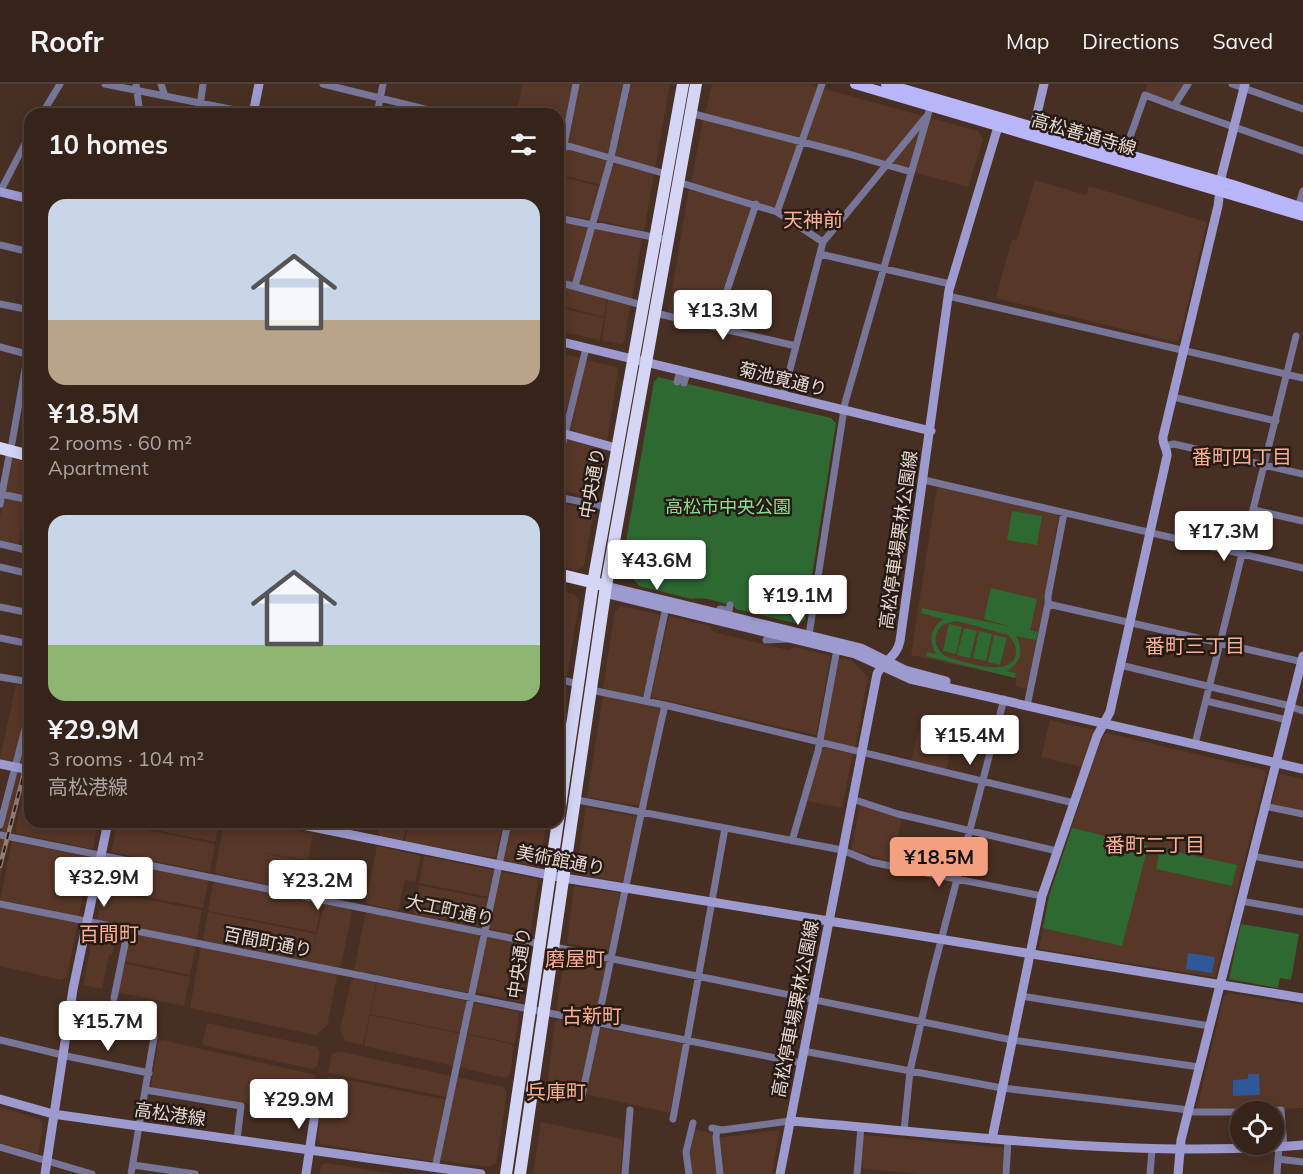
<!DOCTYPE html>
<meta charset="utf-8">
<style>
:root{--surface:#36231a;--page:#3d2b23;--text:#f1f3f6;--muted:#aaa4a2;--line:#504039;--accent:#f2a080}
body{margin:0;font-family:Mulish,"Noto Sans JP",sans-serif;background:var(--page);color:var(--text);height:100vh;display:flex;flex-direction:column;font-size:22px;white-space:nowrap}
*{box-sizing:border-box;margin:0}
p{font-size:20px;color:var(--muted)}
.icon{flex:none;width:33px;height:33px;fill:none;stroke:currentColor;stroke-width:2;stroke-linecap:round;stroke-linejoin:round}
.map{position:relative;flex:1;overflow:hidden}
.side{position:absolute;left:24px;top:24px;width:540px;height:720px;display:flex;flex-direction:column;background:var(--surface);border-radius:18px;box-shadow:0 3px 15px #0003,0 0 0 2px var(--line)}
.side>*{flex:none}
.tools{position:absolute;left:1230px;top:1017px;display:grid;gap:12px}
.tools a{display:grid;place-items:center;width:54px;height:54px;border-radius:50%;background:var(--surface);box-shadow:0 3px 15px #0003,0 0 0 2px var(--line);font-size:30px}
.price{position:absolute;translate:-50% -51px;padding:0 14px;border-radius:6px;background:#fff;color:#222;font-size:20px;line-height:39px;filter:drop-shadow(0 2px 3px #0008)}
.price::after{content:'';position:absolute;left:50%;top:36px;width:18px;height:14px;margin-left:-9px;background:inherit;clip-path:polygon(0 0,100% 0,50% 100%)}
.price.active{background:var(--accent);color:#111}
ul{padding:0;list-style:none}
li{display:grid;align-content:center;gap:12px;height:318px;padding:0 24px}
li span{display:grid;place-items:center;height:186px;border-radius:18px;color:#555}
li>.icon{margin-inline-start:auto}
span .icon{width:108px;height:108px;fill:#fffc;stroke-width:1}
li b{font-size:26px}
h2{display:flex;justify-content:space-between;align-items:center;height:72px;padding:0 24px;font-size:26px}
header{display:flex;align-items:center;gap:36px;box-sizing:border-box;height:84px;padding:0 30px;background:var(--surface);border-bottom:2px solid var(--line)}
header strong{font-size:28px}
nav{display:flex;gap:33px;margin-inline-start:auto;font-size:21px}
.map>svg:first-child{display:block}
.built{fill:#573728}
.green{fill:#2e6932;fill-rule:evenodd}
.water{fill:#2f5898}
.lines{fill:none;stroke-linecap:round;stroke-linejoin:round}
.street{stroke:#777698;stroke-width:7}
.secondary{stroke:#9c9acf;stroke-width:9}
.primary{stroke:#b8b5fa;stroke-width:10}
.highway{stroke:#d5d5f6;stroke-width:12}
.rail-casing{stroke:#927d73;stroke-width:4.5}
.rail{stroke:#261a15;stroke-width:2;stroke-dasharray:7;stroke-linecap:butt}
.labels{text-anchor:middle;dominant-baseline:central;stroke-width:5;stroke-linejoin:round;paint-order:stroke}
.street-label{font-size:18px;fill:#e7d7cf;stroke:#261a15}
.park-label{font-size:18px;fill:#89e08c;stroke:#261a15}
.neighbourhood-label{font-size:20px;fill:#fcaf91;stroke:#261a15}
</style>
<header>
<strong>Roofr</strong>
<nav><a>Map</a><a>Directions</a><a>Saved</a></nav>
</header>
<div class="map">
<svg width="1303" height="1090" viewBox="0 0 1303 1090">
<rect width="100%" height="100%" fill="#482f23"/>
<path class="built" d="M522,0H574L563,57L558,58V30H517Z
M579,0H625L609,70L567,60Z
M631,0H670L655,84L615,73Z
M712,0H806L978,47L983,56L968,103L705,30Z
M1147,0H1188L1177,15L1172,18L1145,8Z
M703,36L797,59L798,63L776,122L773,124L691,99Z
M568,65L607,77L602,101L561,91L565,67Z
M615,79L654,90L644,147L597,136L611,81Z
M560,92L601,103L591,136L558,129V105Z
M1035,96L1086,111L1089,102L1207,138L1179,256L1176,258L996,214L1012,155L1017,156Z
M689,104L751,122V126L712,237L668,229Z
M558,138L589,144L574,199L558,195Z
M595,145L642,155L632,216L581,201L579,197L592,147Z
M558,200L607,215L604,233L558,221Z
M608,214L630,222L624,258L621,260L602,257Z
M558,223L604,234L600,256L558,247Z
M558,269L581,274L568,322L565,327L561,342L558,345Z
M586,276L616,283L618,287L607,357L568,346Z
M568,355L605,366L596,414L558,406L566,358Z
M12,374L30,379V414L5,409Z
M937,403L1059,431L1043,519L1045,520L1028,605L1015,602L1017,594L911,571Z
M5,413L30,418V440L23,439L18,462L0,458V432Z
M558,419L594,426L584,482L577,486L558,481Z
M560,507L574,510L579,517L567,593L558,591V517Z
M621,522L662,531L644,610L641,613L603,604L615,527Z
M669,532L710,542L713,548L788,566L795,563L831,572L816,651L651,613Z
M839,574L851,576L868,593L855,664L822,658Z
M16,600L30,603V614L21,655L13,678L0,675Z
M603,612L661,624L662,627L640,722L587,713Z
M1050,636L1094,646L1082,683L1041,673Z
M30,637V678L0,794V752Z
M919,645L954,653L946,686L911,678Z
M1107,649L1264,686L1266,690L1215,893L1039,865L1049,812L1102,652Z
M822,663L853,670L842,724L807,717Z
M1280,690L1303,695V727L1271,721Z
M21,721L30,723V738H98L93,765L15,749Z
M860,721L902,734L892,778L851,766Z
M586,723L638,733L626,796L623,798L576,790Z
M117,738H219L215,758Z
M224,738H250L313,750L308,776L259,768L330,783L323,812L217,790L215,787Z
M380,738H407L403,756L380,752L378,749Z
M409,738H503L495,774L405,757Z
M511,738H546L540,783L505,777L503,774Z
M117,740L215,760L210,787L207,788L111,768Z
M12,758L91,773L79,832L0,816Z
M917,760L959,771L955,789L952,791L912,783Z
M377,762L421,772L415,798L405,796L398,827L368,820L366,817Z
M424,772L493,786L495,789L489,813L419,799Z
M109,775L206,796L208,798L203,824L103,805Z
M501,788L538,795L530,853L490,845L488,841L499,789Z
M331,790L357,796L353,814L349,817L326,812Z
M216,798L322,819L316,848L208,827L213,800Z
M419,801L489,815L483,841L480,843L413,830Z
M574,802L621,809L609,868L567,859Z
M103,807L202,826L197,853L194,855L97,836Z
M324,819L348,824L352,829L341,881L337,883L205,857L203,854L208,828L316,850L312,871Z
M2,823L78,838L67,893L61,896L0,882V824Z
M367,828L478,851L480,855L470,909L354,886L365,831Z
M95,841L118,845L112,871H109L102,905L83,901Z
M129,847L196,861L190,891L123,877Z
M487,853L528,861L520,918L475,908Z
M201,862L336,890L337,892L327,942L315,951L190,924Z
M565,868L606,877L609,880L596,935L556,927Z
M122,879L190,893L184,922L117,908Z
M354,894L376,899L363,961L345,957L340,946L351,897Z
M377,899L464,916L467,920L461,949L370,930Z
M1229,909L1303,921V1024L1196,1028L1224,912Z
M474,919L519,928L515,960L466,949L472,920Z
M370,931L461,950L455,982L364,962Z
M559,935L592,942L594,946L581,1010L550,1004L547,1001L555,938Z
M207,939L317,963L320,968L317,982L312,985L202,961Z
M602,944L681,959L683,963L670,1029L585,1010L599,946Z
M466,950L514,961L510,991L505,994L459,983Z
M162,956L316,991L309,1029L154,1005L151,1002L158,958Z
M338,967L451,992L447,1013L328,989L332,970Z
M328,992L447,1016L435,1078L320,1060L317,1055Z
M456,993L504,1003L507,1009L496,1079L489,1083L439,1076Z
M0,1023L39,1035L43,1040L38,1070L0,1059Z
M541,1038L623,1055L620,1090H533Z
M693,1045L712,1049L717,1090H691L688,1068Z
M778,1046L779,1050L772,1090H722L718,1054Z
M864,1051L1005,1064L1002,1090H918L860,1084Z
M326,1079L395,1090H320L321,1082Z"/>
<path class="green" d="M658,293L831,334L836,339L805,536L799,540L736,525L734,522C721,519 705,512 692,515L639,502L622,481L654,298Z
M1012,427L1042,432L1037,461L1007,456Z
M991,504L1037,515L1030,546L1038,548L1036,556L1016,552C1024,566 1021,579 1007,587L1016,589L1015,594L926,572L927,568L936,570C928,556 931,544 943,535L921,529L922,524L1012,543L984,535ZM957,537L1008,551C1014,557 1018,564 1015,573C1008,594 960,577 945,572C933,563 932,549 944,540Z
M949,540L962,543L956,570L943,567Z
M964,544L977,547L970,574L957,571Z
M979,547L992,550L986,577L973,574Z
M994,551L1007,554L1000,581L988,578Z
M1072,744L1148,762L1122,862L1043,844L1049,812Z
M1160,764L1237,781L1232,802L1156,785Z
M1241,840L1299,850L1291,896L1280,894L1278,904L1229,895Z"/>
<path class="water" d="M1188,869L1215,873L1212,889L1186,885Z
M1248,990H1259L1260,1011L1233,1012V996L1248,995Z"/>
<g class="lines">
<path class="street" d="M105,0L255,30
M136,0L140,30
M161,0L165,12
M323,0L445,30
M1232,0L1303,25
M1174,22L1303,67
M690,29L849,70L911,88
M42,30L60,0
M199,30L203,0
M377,30L383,0
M558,59L666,90
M1124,70L1145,11L1174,22L1188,0
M558,91L576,0
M678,98L777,128L823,158
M0,108L30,50
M1298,123L1303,107
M777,128L822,0
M558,134L668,156
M0,161L30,168
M820,170L950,200
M558,198L642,221
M575,202L610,78L627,0
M948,212L1303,294
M0,220L30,226
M655,229L796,262
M715,242L756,120
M0,263L30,271
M677,298L680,287
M684,299L687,289
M783,312L823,158L926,33
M1173,313L1276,337
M12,359L30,257
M1165,362L1174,360L1303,390
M558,378L586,264
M924,396L1303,484
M0,410L30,416
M558,413L606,423
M0,420L10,367
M1254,426L1303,437
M0,460L30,467
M0,483L30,490
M558,503L559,499
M1048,520L1303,578
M0,523L30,529
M720,525L729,527L730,521
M809,551L845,319L931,20
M0,554L30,560
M766,556L788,555
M1120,581L1286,621L1303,627
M0,593L30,598
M558,595L578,600
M591,606L669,622L1074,719
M646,617L666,523
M1028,617L1048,520V512L1064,429
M1206,617L1287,636
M558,641L571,643
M1196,656L1296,252
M572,715L842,766L871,778L1042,812
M852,715L898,730L1057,767
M1264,722L1303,730
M0,741L30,626
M0,751L540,860
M792,757L818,667L837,565
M1252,772L1303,781
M1241,817L1303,828
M0,820L801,979
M554,863L1012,956L1199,983
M1021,912L1210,942
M114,914L128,845
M0,956L71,973L149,989
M803,967L1002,1004L1189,1026
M146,1006L241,1022L237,1056
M581,1016C610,884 635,752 665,621
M1188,1028H1240
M1242,1028L1281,1026L1284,1063
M673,1035L725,744
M712,1044L722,1046L790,1037
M717,1046L716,1053L720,1090
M904,1047L910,987L931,895L1004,615
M0,1063L92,1090
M1279,1064L1278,1075L1303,1078
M133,1081L195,1090
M435,1084L508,738
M131,1090L154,953L146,951L154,922
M625,1090L630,1026
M689,1090L686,1068L693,1039
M857,1090L861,1043
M1006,1090L1008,1057
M1150,1090L1152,1065
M1277,1090L1278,1075"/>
<path class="secondary" d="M253,30L259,0
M1033,47L1044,0
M0,108L30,115
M558,257L931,347
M558,348L616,364
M606,502L861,564L905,586L946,597
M604,509L855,570L910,595L1303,685
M0,680L30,686
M288,738L564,794L1303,914
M0,1015L53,1030L481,1090
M790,1037C960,1050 1131,1075 1303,1061
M992,1055L1042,812L1097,652L1110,628L1167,372C1168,365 1162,361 1163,353L1218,122L1222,90L1245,0
M45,1090L73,905L108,738
M306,1090L315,1029
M780,1090L877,590C883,577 897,573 900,557L949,206L1000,36
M1178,1090L1181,1056L1303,572"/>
<path class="primary" d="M855,0L1303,132
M886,0L1233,101L1303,124"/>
<path class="highway" d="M0,364L30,372
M558,490L599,500
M506,1090L593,499L683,0
M520,1090L606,502L696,0"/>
<defs>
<path id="rail" d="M24,674L30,652
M0,782L30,666"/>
</defs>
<use href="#rail" class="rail-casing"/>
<use href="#rail" class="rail"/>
</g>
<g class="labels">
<g class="street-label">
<text transform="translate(1084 50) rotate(16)">高松善通寺線</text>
<text transform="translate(783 295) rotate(14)">菊池寛通り</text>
<text transform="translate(592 399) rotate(-80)">中央通り</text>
<text transform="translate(898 456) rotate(-82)">高松停車場栗林公園線</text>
<text transform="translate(561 776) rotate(11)">美術館通り</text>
<text transform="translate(450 826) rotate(12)">大工町通り</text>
<text transform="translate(268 858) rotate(11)">百間町通り</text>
<text transform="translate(519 879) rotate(-82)">中央通り</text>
<text transform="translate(795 925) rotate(-79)">高松停車場栗林公園線</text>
<text transform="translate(170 1030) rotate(8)">高松港線</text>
</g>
<g class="park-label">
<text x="728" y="422">高松市中央公園</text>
</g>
<g class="neighbourhood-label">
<text x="813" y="135">天神前</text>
<text x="1242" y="372">番町四丁目</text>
<text x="1195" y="561">番町三丁目</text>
<text x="1155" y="760">番町二丁目</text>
<text x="109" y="849">百間町</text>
<text x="575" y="874">磨屋町</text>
<text x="592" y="931">古新町</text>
<text x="556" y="1007">兵庫町</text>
</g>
</g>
</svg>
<div class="tools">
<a><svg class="icon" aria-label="locate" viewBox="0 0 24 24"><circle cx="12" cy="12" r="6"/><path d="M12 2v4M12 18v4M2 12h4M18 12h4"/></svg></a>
</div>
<b class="price" style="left:723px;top:257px">¥13.3M</b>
<b class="price" style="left:1224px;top:478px">¥17.3M</b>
<b class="price" style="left:657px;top:507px">¥43.6M</b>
<b class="price" style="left:798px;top:542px">¥19.1M</b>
<b class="price" style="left:970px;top:682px">¥15.4M</b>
<b class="price active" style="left:939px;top:804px">¥18.5M</b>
<b class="price" style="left:104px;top:824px">¥32.9M</b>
<b class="price" style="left:318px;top:827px">¥23.2M</b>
<b class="price" style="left:108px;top:968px">¥15.7M</b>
<b class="price" style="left:299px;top:1046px">¥29.9M</b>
<section class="side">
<h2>10 homes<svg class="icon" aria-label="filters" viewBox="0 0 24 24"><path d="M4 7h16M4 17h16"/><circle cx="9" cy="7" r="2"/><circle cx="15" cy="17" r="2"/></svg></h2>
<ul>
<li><span style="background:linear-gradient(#c9d6e8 65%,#b9a48a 0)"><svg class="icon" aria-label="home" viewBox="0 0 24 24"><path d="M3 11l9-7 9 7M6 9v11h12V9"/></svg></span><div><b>¥18.5M</b><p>2 rooms · 60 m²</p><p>Apartment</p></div></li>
<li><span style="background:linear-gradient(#c9d6e8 70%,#8fb573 0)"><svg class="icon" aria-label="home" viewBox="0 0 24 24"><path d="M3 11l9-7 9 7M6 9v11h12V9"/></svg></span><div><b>¥29.9M</b><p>3 rooms · 104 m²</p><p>高松港線</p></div></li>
</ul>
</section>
</div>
